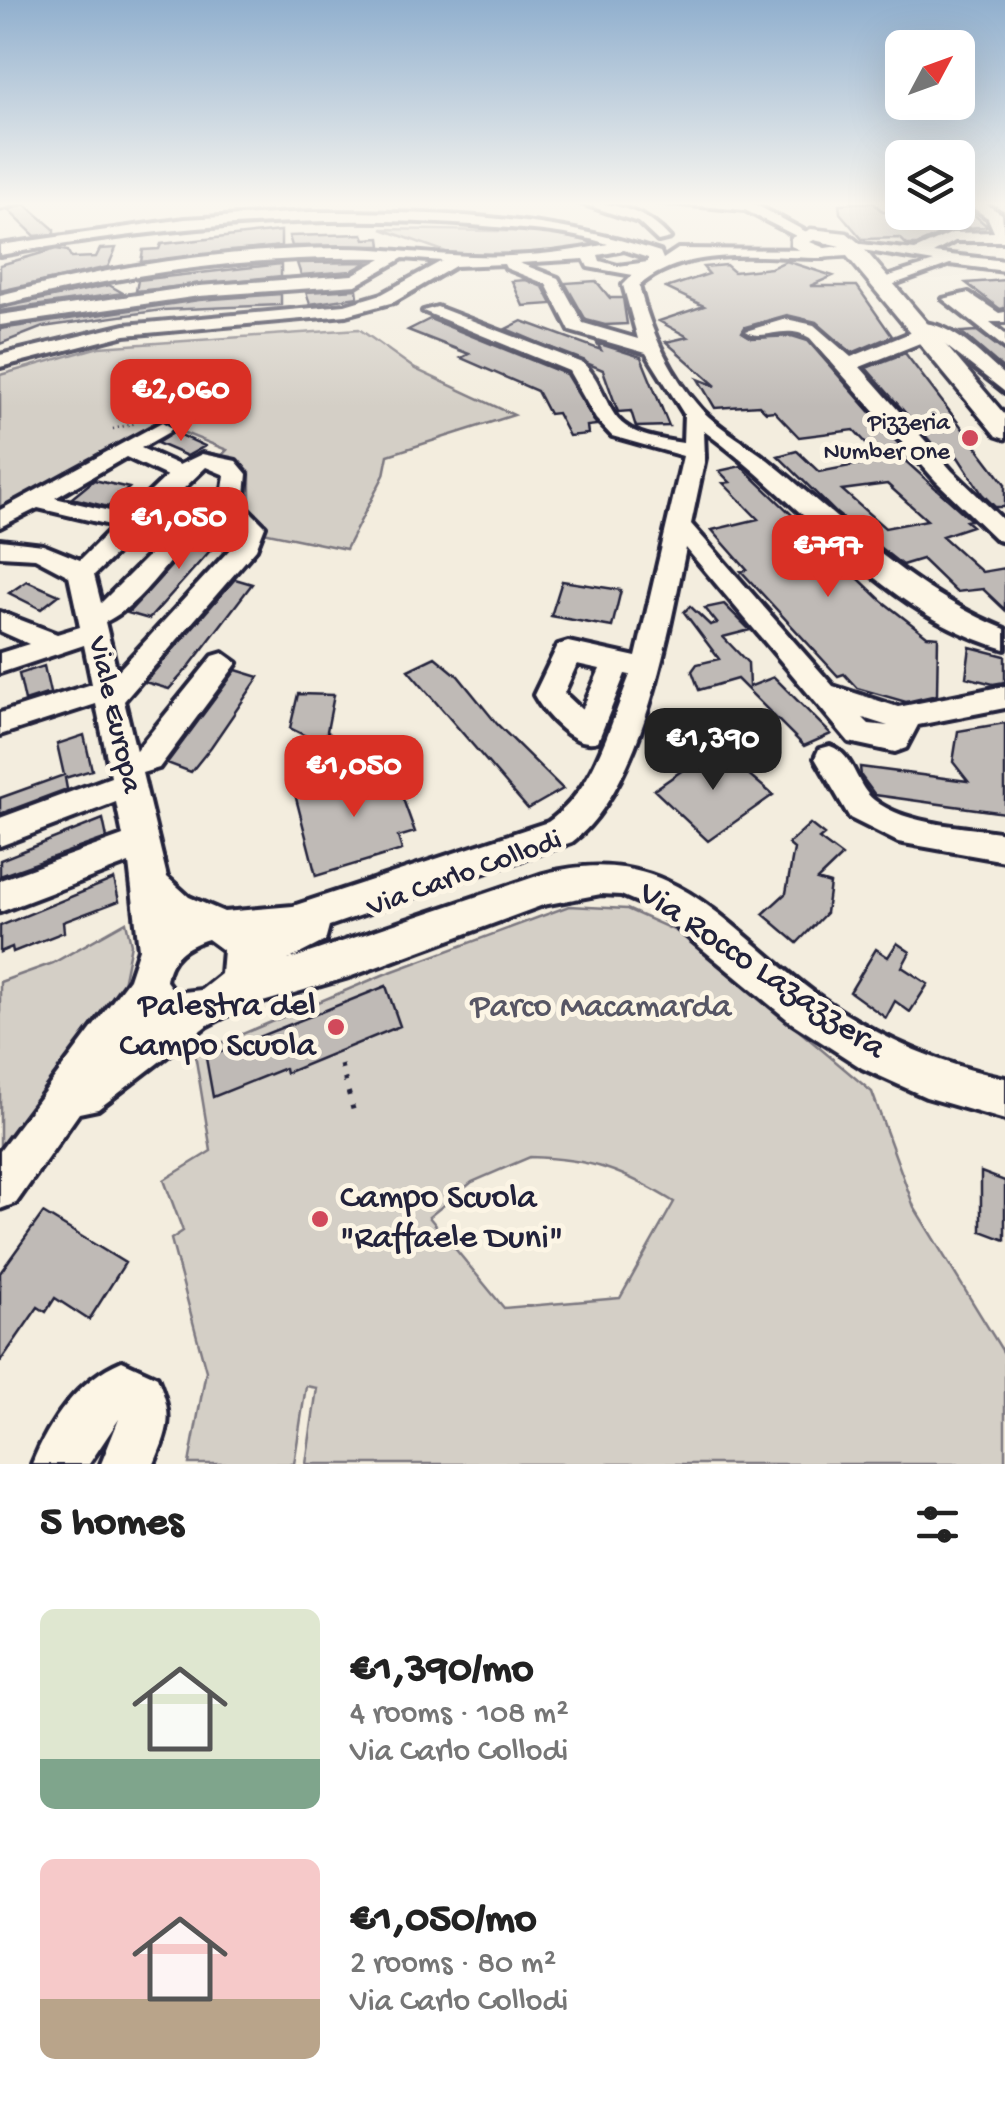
<!DOCTYPE html>
<meta charset="utf-8">
<style>
:root{--surface:#fff;--page:#f6f6f6;--text:#222;--muted:#767676;--accent:#d93025}
body{margin:0;font-family:"Gochi Hand",sans-serif;background:var(--page);color:var(--text);height:100vh;display:flex;flex-direction:column;font-size:38px;white-space:nowrap}
*{box-sizing:border-box;margin:0}
p{font-size:32px;color:var(--muted)}
.icon{flex:none;width:55px;height:55px;fill:none;stroke:currentColor;stroke-width:2;stroke-linecap:round;stroke-linejoin:round}
.map{position:relative;height:1464px;overflow:hidden}
.details{display:flex;flex-direction:column;background:var(--surface);flex:1}
.details>*{flex:none}
.needle{width:65px;rotate:49deg}
.buttons{position:absolute;left:885px;top:30px;display:grid;gap:20px}
.buttons a{display:grid;place-items:center;width:90px;height:90px;border-radius:15px;background:var(--surface);box-shadow:0 10px 40px #0002;font-size:50px}
.price{position:absolute;translate:-50% -85px;padding:0 22px;border-radius:20px;background:var(--accent);color:#fff;font-size:32px;line-height:65px;filter:drop-shadow(0 2px 5px #0008)}
.price::after{content:'';position:absolute;left:50%;top:60px;width:30px;height:22px;margin-left:-15px;background:inherit;clip-path:polygon(0 0,100% 0,50% 100%)}
.price.active{background:#222;color:#fff}
ul{padding:0;list-style:none}
li{display:flex;align-items:center;gap:30px;height:250px;padding:0 40px}
li span{display:grid;place-items:center;flex:none;width:280px;height:200px;border-radius:15px;color:#555}
li>.icon{margin-inline-start:auto}
span .icon{width:120px;height:120px;fill:#fffc;stroke-width:1}
li b{font-size:42px}
h2{display:flex;justify-content:space-between;align-items:center;height:120px;padding:0 40px;font-size:42px}
.map>svg:first-child{display:block}
.green{fill:#d4cfc6;stroke:#7b7880;stroke-width:2.5;fill-rule:evenodd}
.building{fill:#bfbab6;stroke:#22223b;stroke-width:2.5;fill-rule:evenodd}
.lines{fill:none;stroke-linecap:round;stroke-linejoin:round}
.minor-casing{stroke:#22223b;stroke-width:8}
.major-casing{stroke:#22223b;stroke-width:7}
.path-far1{stroke:#22223b;stroke-width:2.5;stroke-dasharray:1 4;stroke-linecap:butt}
.path{stroke:#22223b;stroke-width:5;stroke-dasharray:4 10;stroke-linecap:butt}
.minor{fill:#fcf5e5;fill-rule:evenodd}
.major{fill:#fcf5e5;fill-rule:evenodd}
.poi-dot{fill:#d1495b;stroke:#fcf5e5;stroke-width:4}
.labels{text-anchor:middle;dominant-baseline:central;stroke-width:10;stroke-linejoin:round;paint-order:stroke}
.far-poi-label{font-size:25px;fill:#22223b;stroke:#fcf5e5;text-anchor:end}
.street-label{font-size:30px;fill:#22223b;stroke:#fcf5e5}
.near-street-label{font-size:35px;fill:#22223b;stroke:#fcf5e5}
.near-poi-label{font-size:35px;fill:#22223b;stroke:#fcf5e5;text-anchor:end}
.near-park-label{font-size:35px;fill:#575665;stroke:#fcf5e5}
</style>
<div class="map">
<svg width="1005" height="1464" viewBox="0 0 1005 1464">
<rect width="100%" height="100%" fill="#f3edde"/>
<filter id="ink" filterUnits="userSpaceOnUse"><feTurbulence type="fractalNoise" baseFrequency=".01" numOctaves="2"/><feDisplacementMap in="SourceGraphic" scale="20" xChannelSelector="R" yChannelSelector="G"/><feConvolveMatrix kernelMatrix="1 2 1 2 8 2 1 2 1" color-interpolation-filters="sRGB"/></filter>
<g filter="url(#ink)">
<path class="green" d="M382,229L551,232L579,234L593,245L592,251L491,259L446,252Z
M359,329L415,369L514,415L388,455L384,475L346,549L263,532V521L250,508V472L222,455L227,450L162,424L0,516V375L99,347Z
M569,906L627,909L685,935L872,1092L914,1207L1005,1355V1464H306L317,1388L306,1386L294,1464H189L206,1371L171,1239L183,1231L164,1180L211,1151L195,1054L385,974ZM530,1157C592,1159 622,1170 674,1202L620,1298L504,1308L429,1217L472,1182Z
M126,922L131,944L120,999L0,1157V982L53,963Z"/>
<path class="building" d="M873,202L883,212H958V204H962L987,226L950,230L917,245H907L900,238L862,239L840,213L839,204Z
M25,204L54,229V234L35,236L8,210Z
M281,231V246L141,262L143,250L159,249L161,244Z
M363,234L365,239L380,238L381,246H292L289,236Z
M116,248L108,267L0,291V265L56,249L68,251L71,258L96,257L100,249Z
M786,261L833,276L810,286H857L892,336L852,353L816,322L787,315L745,327L742,332L752,338L792,336L808,341L910,457H901L971,520L966,521L972,526L942,536L982,572L1005,568V610L983,589L956,592L922,559L902,565L836,513L778,456L797,451L819,472L882,460L854,430L799,437L774,411L766,412L759,405L715,408L698,379L716,386L666,342L688,337L659,321L704,306L666,288L709,274L703,267L726,265L734,272L771,268ZM887,484L927,520L885,528L842,490Z
M368,262L351,271L301,275L297,263Z
M281,264V276L136,291L138,280Z
M526,280L543,287L552,304L523,306L512,281Z
M1005,280V308L1000,309L966,283Z
M596,281L610,298H623L627,324L605,325L586,320L565,283Z
M109,285L123,293L0,311V308Z
M357,289L358,297L310,304L306,292Z
M281,294V305L162,310L43,327L0,344V329L199,300Z
M430,319L566,374L597,425L587,426L588,434L569,436L557,413L549,414L537,391L461,358L469,354L408,330Z
M522,321L601,350L597,343L641,357L669,426L636,427L631,411L618,412L603,370L506,329Z
M977,331L1005,352V370L961,332Z
M905,353L1005,484V507H995L982,494L958,457H944L866,368Z
M173,433L174,432L205,446L187,456L157,443Z
M741,466L882,601L927,636L938,637L937,695L906,702L857,688L844,674L838,676L741,571L747,570L712,530L758,519L723,483L730,482L719,471Z
M94,480L129,488L108,507L72,498Z
M226,521L233,525L149,619L128,613L196,539Z
M235,579L252,584L188,668L169,689L145,682Z
M27,581L59,595L41,609L9,593Z
M562,581L621,590L612,627L551,616Z
M724,604L750,630L723,637L748,663L749,687L774,677L831,734L804,746L737,679L699,690L692,671L697,664L719,659L684,612L690,606L710,625L717,623L705,608Z
M970,647L1005,656V682L993,684L966,677Z
M435,657L458,676L497,724L563,789L528,809L408,670Z
M44,666L50,693L25,701L19,674Z
M236,670L259,677L211,747L191,772L167,763Z
M298,694L334,695L327,731L332,736L320,743L290,728Z
M1005,723V813L875,795L861,776L860,767L968,781L953,762L958,731Z
M84,735L92,770L65,778L67,789L0,814V798L64,775L57,744Z
M713,749H719L773,795L708,841L654,790Z
M391,766L415,832L398,837L402,850L316,876L295,794Z
M103,819L107,838L0,876V860Z
M810,824L824,835L819,839L842,856L817,880L830,884L826,913L797,943L763,914L786,893L794,849L788,844Z
M114,879L119,901L63,922L64,932L13,952L12,947L0,952V926Z
M897,943L910,952L902,967L928,984L910,1012L895,1001L886,1018L850,992L876,949L888,957Z
M386,986L400,1026L286,1073L285,1068L213,1097L206,1058Z
M981,1172L1005,1181V1240L981,1231Z
M43,1213L125,1263L89,1320L55,1298L46,1312L38,1307L0,1362V1273Z"/>
<g class="lines">
<defs>
<path id="minor" d="M0,202H22L0,209Z
M578,202C614,202 647,211 670,238L658,241L638,222Z
M658,202H751L812,235L800,238L745,210Z
M965,202H982L1002,214L1005,241H955L933,253L1005,261V271L950,264L883,288L877,286V280L934,262L845,247L852,243L915,250L952,233L994,232L988,218Z
M310,212C429,212 547,214 660,252L663,259L678,249L829,250V256L824,258C765,258 686,244 639,286C650,330 670,374 701,409C720,430 752,446 774,465C850,527 913,591 1005,629V649C882,614 804,503 704,431L705,458L691,524L833,686L898,707L1005,686V708L918,725L906,748L895,752L849,742L686,548C669,632 642,789 572,842L329,926L325,941L288,960L543,874C675,839 727,931 823,999C879,1038 938,1064 1005,1078V1120L926,1097L862,1068L792,1023L654,909L621,895L601,894L543,905L349,977L239,1009L206,1026L98,1109L79,1113L16,1203L0,1209V1151L129,979L139,949L129,863L0,912V880L123,836L116,802L0,846V818L111,777L96,704L0,735V713L92,684L84,645L0,673V653L29,644L0,631V612L57,634L80,627L69,576L35,558L0,556V540L43,545L80,560L114,526L38,508L0,527V510L162,422L172,428L169,432L141,448L179,465L202,454L236,461L247,474L244,505L265,526L256,549L124,701L136,751L213,656L223,653L237,663L159,768L142,773L167,877L189,897L224,912L293,906L548,822C595,789 609,727 630,675L625,674L598,741C574,749 545,715 534,695L558,645L568,642L636,657L683,456L612,436L596,419L569,371L423,311L437,307L583,363C598,377 602,394 612,411C626,436 658,439 683,443L684,414L646,353L570,331L546,284L506,268L504,264L455,266L394,302L346,315L125,335L0,367V355L125,325L345,305L382,294L442,261L403,258L356,285L199,296L0,325V315L199,286L352,275L382,258C252,255 126,273 0,305V295C112,266 225,249 341,248C385,248 429,255 471,256C515,258 565,253 608,244C564,230 517,229 472,225C313,213 156,227 0,255V245L185,219ZM624,250L648,258V262L618,266L600,261L598,255ZM584,259L588,267L633,275L623,285L638,339L583,323L558,278L519,263ZM126,457L167,476L126,515L55,498ZM206,467L225,475L221,503L183,521L101,603L94,575ZM228,516L241,527L233,546L117,672L105,622C156,598 175,533 228,516ZM577,664L600,669L582,710L564,693ZM863,718L888,726L869,724ZM208,939L223,950L221,974L201,990L175,993L166,981C169,957 186,946 208,939Z
M969,293L999,313L1005,312V322H990L1005,334V348L943,299Z
M786,319L814,325L851,357L915,331L910,327L913,323C950,319 979,354 1005,376V392L935,337L860,367L952,471L1005,522V542L997,540L936,481L810,338C785,322 763,343 746,331Z
M830,746C854,754 855,785 874,800C906,826 966,826 1005,833V861L898,842L850,818L815,758L819,749Z
M122,1361L157,1377C173,1416 170,1426 154,1464H101L119,1419L89,1464H32C49,1421 79,1379 122,1361Z"/>
<path id="major" d="M811,229L847,233L859,243L1005,415V439L996,436L847,256L817,258L791,246V238ZM814,240L840,246L825,248L810,242Z"/>
</defs>
<use href="#minor" class="minor-casing"/>
<use href="#major" class="major-casing"/>
<path class="path-far1" d="M113,429L137,423"/>
<path class="path" d="M341,1065L354,1113"/>
<use href="#minor" class="minor"/>
<use href="#major" class="major"/>
</g>
</g>
<linearGradient id="sky" x2="0" y2="1"><stop stop-color="#90afce"/><stop offset="0.5" stop-color="#faf7f0"/><stop offset="1" stop-color="#faf7f0" stop-opacity="0"/></linearGradient>
<rect width="1005" height="407" fill="url(#sky)"/>
<g class="poi-dot">
<circle cx="970" cy="438" r="10"/>
<circle cx="336" cy="1027" r="10"/>
<circle cx="320" cy="1219" r="10"/>
</g>
<g class="labels">
<g class="far-poi-label">
<text x="950" y="424">Pizzeria<tspan x="950" dy="29">Number One</tspan></text>
</g>
<g class="street-label">
<text transform="translate(113 715) rotate(77)">Viale Europa</text>
<text transform="translate(465 875) rotate(-20)">Via Carlo Collodi</text>
</g>
<g class="near-street-label">
<text transform="translate(761 972) rotate(34)">Via Rocco Lazazzera</text>
</g>
<g class="near-poi-label">
<text x="316" y="1007">Palestra del<tspan x="316" dy="40">Campo Scuola</tspan></text>
<text x="340" y="1199" text-anchor="start">Campo Scuola<tspan x="340" dy="40">"Raffaele Duni"</tspan></text>
</g>
<g class="near-park-label">
<text x="601" y="1008">Parco Macamarda</text>
</g>
</g>
</svg>
<div class="buttons">
<a><svg class="needle" viewBox="-14 -14 28 28"><path d="M0-13l5 13h-10z" fill="#e53935"/><path d="M0 13l5-13h-10z" fill="#767676"/></svg></a>
<a><svg class="icon" aria-label="layers" viewBox="0 0 24 24"><path d="M12 4l9 5-9 5-9-5zM3 14l9 5 9-5"/></svg></a>
</div>
<b class="price" style="left:181px;top:444px">€2,060</b>
<b class="price" style="left:179px;top:572px">€1,050</b>
<b class="price" style="left:828px;top:600px">€797</b>
<b class="price active" style="left:713px;top:793px">€1,390</b>
<b class="price" style="left:354px;top:820px">€1,050</b>
</div>
<section class="details">
<h2>5 homes<svg class="icon" aria-label="filters" viewBox="0 0 24 24"><path d="M4 7h16M4 17h16"/><circle cx="9" cy="7" r="2"/><circle cx="15" cy="17" r="2"/></svg></h2>
<ul>
<li><span style="background:linear-gradient(#dfe7d0 75%,#7fa58c 0)"><svg class="icon" aria-label="home" viewBox="0 0 24 24"><path d="M3 11l9-7 9 7M6 9v11h12V9"/></svg></span><div><b>€1,390/mo</b><p>4 rooms · 108 m²</p><p>Via Carlo Collodi</p></div></li>
<li><span style="background:linear-gradient(#f6c9c9 70%,#b9a48a 0)"><svg class="icon" aria-label="home" viewBox="0 0 24 24"><path d="M3 11l9-7 9 7M6 9v11h12V9"/></svg></span><div><b>€1,050/mo</b><p>2 rooms · 80 m²</p><p>Via Carlo Collodi</p></div></li>
</ul>
</section>
